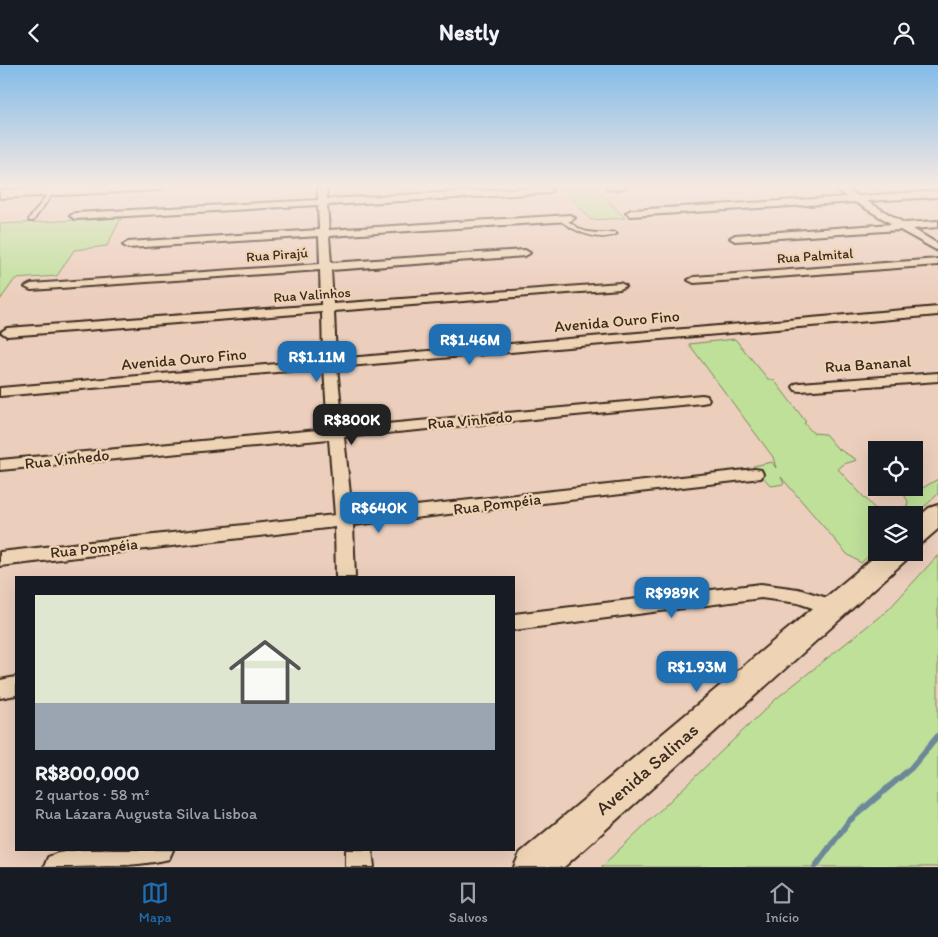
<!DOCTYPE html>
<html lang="pt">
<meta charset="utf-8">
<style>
:root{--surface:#171b24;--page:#20242c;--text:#f1f3f6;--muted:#9ea1a6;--line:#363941;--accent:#1f6fb2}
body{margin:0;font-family:Itim,sans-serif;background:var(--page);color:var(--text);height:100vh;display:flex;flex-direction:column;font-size:19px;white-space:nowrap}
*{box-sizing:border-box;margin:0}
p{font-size:16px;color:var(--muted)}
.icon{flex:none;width:28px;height:28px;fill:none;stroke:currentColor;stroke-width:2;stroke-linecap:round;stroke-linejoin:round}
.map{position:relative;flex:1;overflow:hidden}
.side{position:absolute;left:15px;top:511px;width:500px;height:275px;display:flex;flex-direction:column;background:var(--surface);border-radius:0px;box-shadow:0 5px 20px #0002}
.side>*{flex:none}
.tools{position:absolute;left:868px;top:376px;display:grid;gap:10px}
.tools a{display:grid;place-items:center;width:55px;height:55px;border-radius:0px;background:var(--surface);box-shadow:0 5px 20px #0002;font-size:25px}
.price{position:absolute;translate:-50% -42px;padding:0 11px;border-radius:10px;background:var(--accent);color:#fff;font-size:16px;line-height:32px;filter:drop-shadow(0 1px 2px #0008)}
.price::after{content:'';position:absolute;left:50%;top:30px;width:15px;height:11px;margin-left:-8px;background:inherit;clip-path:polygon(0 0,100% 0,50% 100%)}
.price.selected{background:#222;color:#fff}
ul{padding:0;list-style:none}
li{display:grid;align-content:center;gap:10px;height:265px;padding:0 20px}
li+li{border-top:1px solid var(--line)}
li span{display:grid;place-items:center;height:155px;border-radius:0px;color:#555}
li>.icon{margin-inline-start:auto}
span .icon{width:90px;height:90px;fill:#fffc;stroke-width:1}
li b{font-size:21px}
header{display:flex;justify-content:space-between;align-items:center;height:65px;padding:0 20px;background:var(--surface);font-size:22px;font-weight:700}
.tab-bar{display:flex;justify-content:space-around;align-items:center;height:70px;border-top:1px solid var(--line);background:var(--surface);font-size:14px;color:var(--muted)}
.tab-bar a{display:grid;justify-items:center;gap:2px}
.tab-bar .selected{color:var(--accent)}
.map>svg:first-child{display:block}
.green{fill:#bee099;stroke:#7c855c}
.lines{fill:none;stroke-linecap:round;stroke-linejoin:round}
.stream{stroke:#6c8899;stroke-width:6}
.lane-casing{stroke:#3b2a1e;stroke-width:3}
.street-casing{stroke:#3b2a1e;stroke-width:4}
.secondary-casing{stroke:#3b2a1e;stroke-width:4}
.lane{fill:#eed4b5;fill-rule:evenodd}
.street{fill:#eed4b5;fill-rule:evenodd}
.secondary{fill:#eed4b5;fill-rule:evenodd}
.labels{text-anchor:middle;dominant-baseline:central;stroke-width:4.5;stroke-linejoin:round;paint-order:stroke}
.far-street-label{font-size:14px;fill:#3b2a1e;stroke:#eed4b5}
.street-label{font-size:16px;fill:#3b2a1e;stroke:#eed4b5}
.near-street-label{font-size:19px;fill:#3b2a1e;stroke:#eed4b5}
</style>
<header><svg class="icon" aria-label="back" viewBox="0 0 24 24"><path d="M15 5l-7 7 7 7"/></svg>Nestly<svg class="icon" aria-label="person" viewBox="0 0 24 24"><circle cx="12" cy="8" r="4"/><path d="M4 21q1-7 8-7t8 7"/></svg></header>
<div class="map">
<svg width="938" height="802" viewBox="0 0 938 802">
<rect width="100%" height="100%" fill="#eccebc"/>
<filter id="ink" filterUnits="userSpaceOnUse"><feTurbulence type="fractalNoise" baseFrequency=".02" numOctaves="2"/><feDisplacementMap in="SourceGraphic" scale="10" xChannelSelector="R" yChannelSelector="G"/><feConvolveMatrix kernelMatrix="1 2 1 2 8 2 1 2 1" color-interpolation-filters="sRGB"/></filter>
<g filter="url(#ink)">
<path class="green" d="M561,121H594L625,153L591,155Z
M121,153L107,181L74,185L57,211L15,214L0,235V159Z
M735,274L768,314L774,315L806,357L804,358L813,368L825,369L837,383L857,395L844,399L838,404L874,443L886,448L907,441L908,436L902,427L914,428L938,414V429L914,451L876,450V484L861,498L847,489L781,412L784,419L771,421L753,401L772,397L776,403L773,392L689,279Z
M938,490V802H601L777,633L889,544Z"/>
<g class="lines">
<path class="stream" d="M815,802L849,756L911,703L938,671"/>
<defs>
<path id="lane" d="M50,126L54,127L33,156H29V154Z
M558,152C566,152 574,162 582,165C592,169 604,168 614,167L617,169C598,178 574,166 558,154Z"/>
<path id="street" d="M0,121H5L0,125Z
M318,121H326L327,134L548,122L552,125L548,128L327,140L329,165L570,150L575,153L570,156L329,171L331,198L525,185L530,188L525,191L331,205L333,239L620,218L626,221L620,224L334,246L336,294L938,242V250L337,302L343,363L702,330L707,331L709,334L707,337L702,338L344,372L352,448L755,404L761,405L763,409L761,413L353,460L355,512H336L335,462L0,501V487L335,450L329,374L0,405V395L328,364L324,303L0,331V323L323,295L322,247L7,271L1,267L7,263L321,240L320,205L31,225L25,222L31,219L320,199L319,171L128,183L123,180L128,177L319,165L318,140L75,154L70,151L75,148L318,135Z
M606,121H627C623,125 613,125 607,124Z
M831,121H841L858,131L938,126V132L867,136L904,158L938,156V162L913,164L938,179V186L900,165L735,176L730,173L735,170L892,159L855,137L631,151L626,148L631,145L847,132Z
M938,194V200L694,218L688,215L694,212Z
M938,308V316L800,326L795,325L793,322L795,319L800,318Z
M761,519L798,524L840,537L843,542L840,547L833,550L798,538L761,533L514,565V549Z
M16,612V630L0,633V615Z
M79,785H173L169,794C136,802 81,802 44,802L48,792L58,788Z
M346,785H372L374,802H346Z"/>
<path id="secondary" d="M80,121H164L158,125L0,133V125Z
M938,440V464L923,477L914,480V456L929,443Z
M879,488H910L906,495L564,802H514L520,788Z"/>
</defs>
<use href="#lane" class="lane-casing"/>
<use href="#street" class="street-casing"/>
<use href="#secondary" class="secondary-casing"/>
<use href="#lane" class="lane"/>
<use href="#street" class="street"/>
<use href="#secondary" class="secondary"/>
</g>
</g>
<linearGradient id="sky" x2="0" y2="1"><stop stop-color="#83bbe9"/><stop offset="0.52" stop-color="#f6e9e1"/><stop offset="1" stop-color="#f6e9e1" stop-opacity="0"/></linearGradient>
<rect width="938" height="233" fill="url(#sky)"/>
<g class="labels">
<g class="far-street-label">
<text transform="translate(277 190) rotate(-4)">Rua Pirajú</text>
<text transform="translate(815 191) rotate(-4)">Rua Palmital</text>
<text transform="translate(312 230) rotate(-4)">Rua Valinhos</text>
</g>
<g class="street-label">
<text transform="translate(617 256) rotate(-5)">Avenida Ouro Fino</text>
<text transform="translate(184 294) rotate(-5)">Avenida Ouro Fino</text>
<text transform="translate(868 299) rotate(-4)">Rua Bananal</text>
<text transform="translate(470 355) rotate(-5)">Rua Vinhedo</text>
<text transform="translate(67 394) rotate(-6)">Rua Vinhedo</text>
<text transform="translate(497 439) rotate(-7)">Rua Pompéia</text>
<text transform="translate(94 483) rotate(-6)">Rua Pompéia</text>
</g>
<g class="near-street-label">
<text transform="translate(647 704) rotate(-41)">Avenida Salinas</text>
</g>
</g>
</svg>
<div class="tools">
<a><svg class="icon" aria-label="locate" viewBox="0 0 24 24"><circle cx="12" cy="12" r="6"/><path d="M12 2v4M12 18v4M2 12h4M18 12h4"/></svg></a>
<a><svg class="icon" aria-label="layers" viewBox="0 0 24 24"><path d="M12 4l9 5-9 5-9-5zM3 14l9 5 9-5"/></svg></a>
</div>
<b class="price" style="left:470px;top:301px">R$1.46M</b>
<b class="price" style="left:317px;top:318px">R$1.11M</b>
<b class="price selected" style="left:352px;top:381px">R$800K</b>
<b class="price" style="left:379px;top:469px">R$640K</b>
<b class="price" style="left:672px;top:554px">R$989K</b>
<b class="price" style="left:697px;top:628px">R$1.93M</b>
<section class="side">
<ul>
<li><span style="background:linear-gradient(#dfe7d0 70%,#9aa5b1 0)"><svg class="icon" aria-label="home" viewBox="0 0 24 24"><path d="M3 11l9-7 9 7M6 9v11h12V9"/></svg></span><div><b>R$800,000</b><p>2 quartos · 58 m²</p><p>Rua Lázara Augusta Silva Lisboa</p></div></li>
</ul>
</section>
</div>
<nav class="tab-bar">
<a class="selected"><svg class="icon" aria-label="map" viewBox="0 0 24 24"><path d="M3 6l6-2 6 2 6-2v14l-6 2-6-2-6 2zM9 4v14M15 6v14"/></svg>Mapa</a>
<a><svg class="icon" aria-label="saved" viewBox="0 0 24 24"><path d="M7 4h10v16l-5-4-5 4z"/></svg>Salvos</a>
<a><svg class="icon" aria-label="home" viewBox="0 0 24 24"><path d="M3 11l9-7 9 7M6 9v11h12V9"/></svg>Início</a>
</nav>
